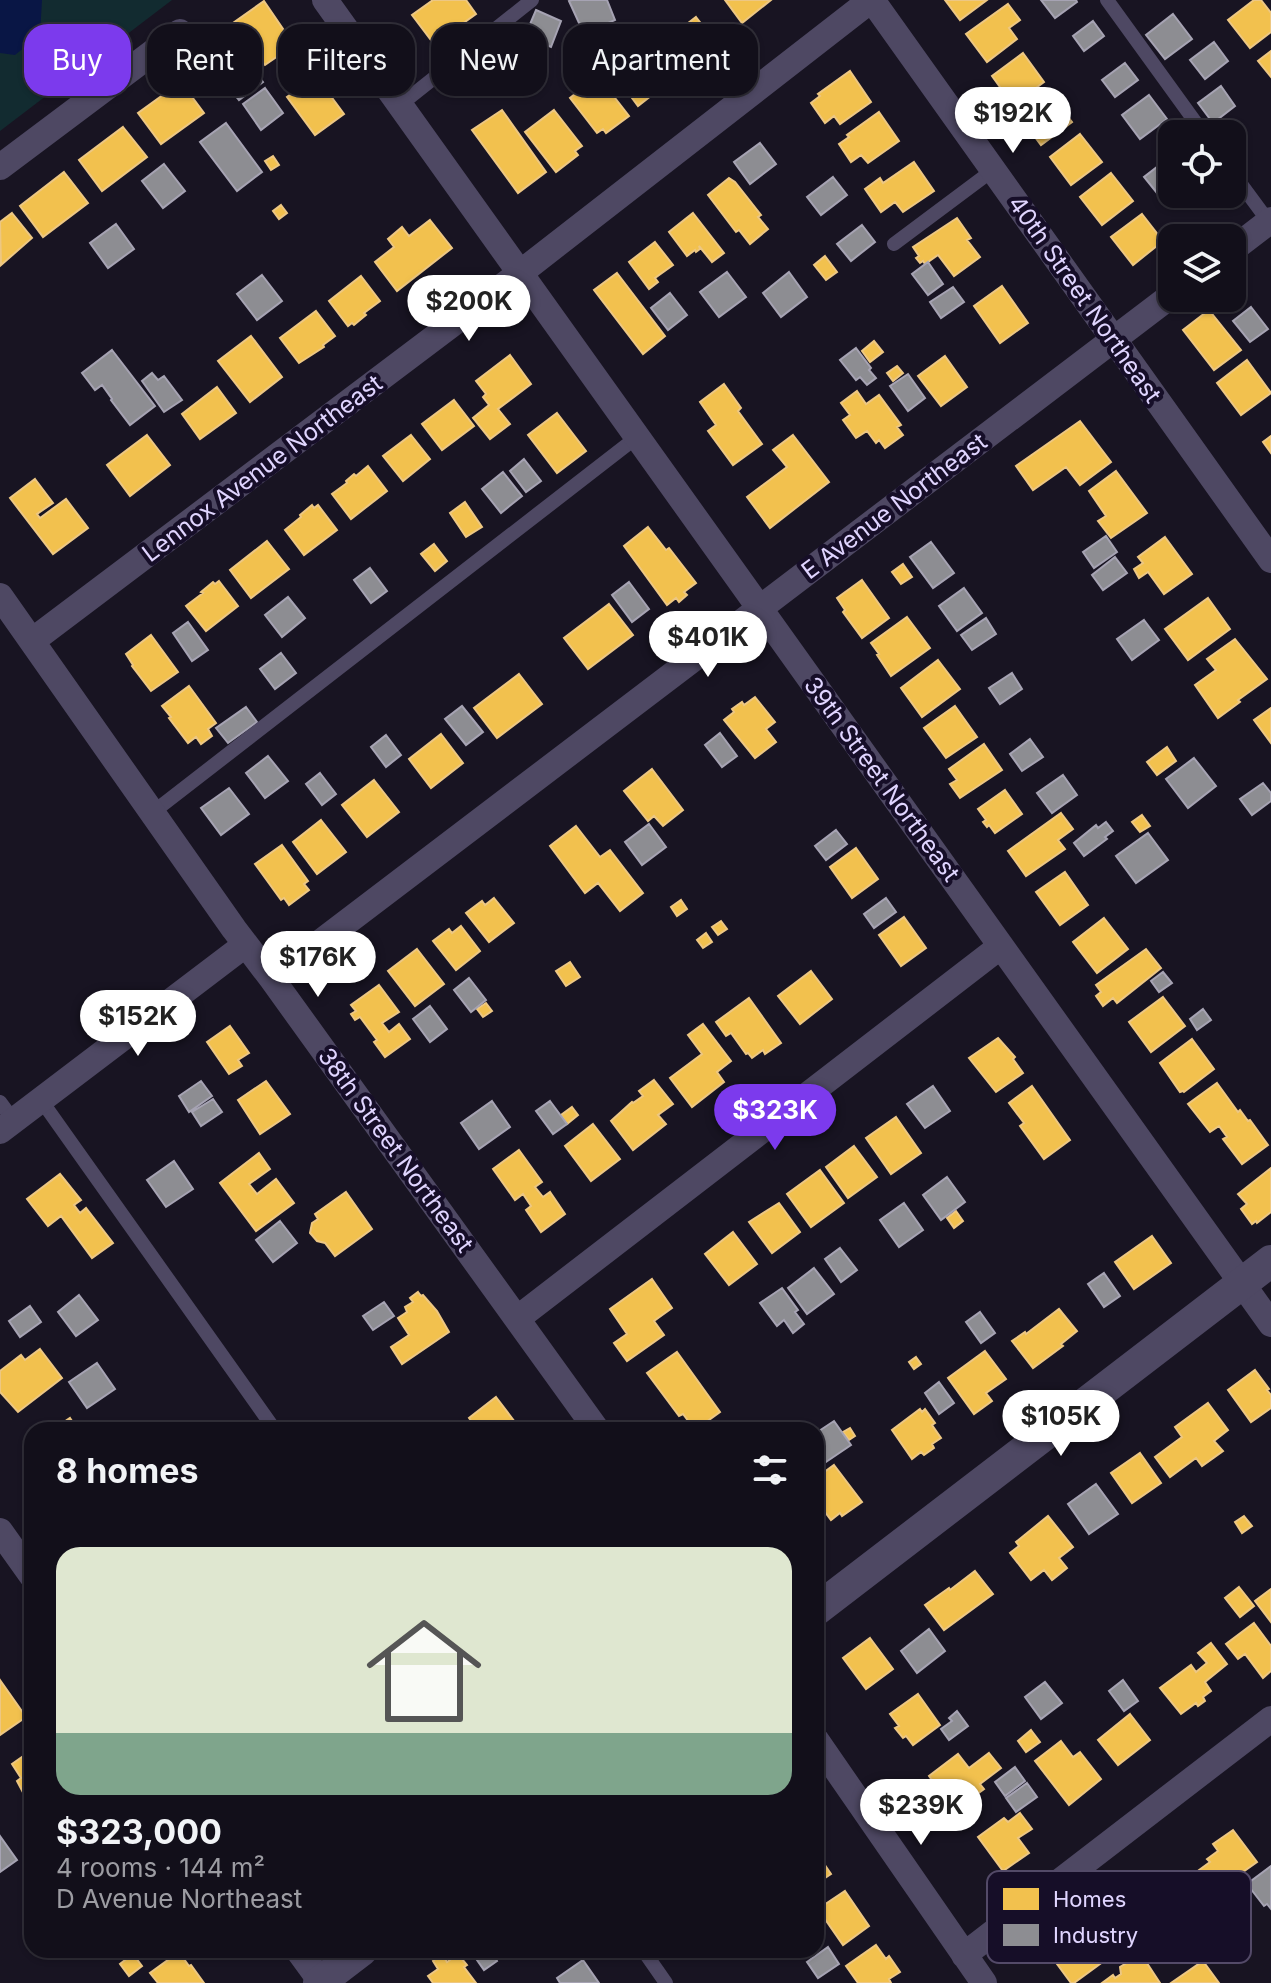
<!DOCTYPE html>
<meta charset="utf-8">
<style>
:root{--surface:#120f1a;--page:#1b1823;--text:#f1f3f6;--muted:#9c9ca2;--line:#312f39;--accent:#7c3aed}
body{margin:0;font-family:Inter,sans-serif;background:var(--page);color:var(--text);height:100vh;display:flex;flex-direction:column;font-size:30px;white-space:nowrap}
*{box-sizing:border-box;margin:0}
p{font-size:26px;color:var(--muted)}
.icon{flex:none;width:44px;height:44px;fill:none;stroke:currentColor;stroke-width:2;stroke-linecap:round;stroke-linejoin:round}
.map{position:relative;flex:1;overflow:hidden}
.details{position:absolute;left:24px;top:1422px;width:800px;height:536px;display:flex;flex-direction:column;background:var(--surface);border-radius:24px;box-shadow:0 2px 6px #0004,0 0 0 2px var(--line)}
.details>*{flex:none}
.guide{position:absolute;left:24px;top:24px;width:800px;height:72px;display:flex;gap:16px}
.buttons{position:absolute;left:1158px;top:120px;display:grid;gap:16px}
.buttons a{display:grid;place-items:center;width:88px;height:88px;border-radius:16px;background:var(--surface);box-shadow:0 2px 6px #0004,0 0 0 2px var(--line);font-size:40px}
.price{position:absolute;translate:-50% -68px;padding:0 18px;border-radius:28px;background:#fff;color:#222;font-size:26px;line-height:52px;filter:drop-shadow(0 2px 4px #0008)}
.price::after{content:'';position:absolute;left:50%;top:48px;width:24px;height:18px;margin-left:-12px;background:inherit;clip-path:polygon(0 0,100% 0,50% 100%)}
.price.selected{background:var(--accent);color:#fff}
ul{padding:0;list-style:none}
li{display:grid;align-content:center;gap:16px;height:424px;padding:0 32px}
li+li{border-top:2px solid var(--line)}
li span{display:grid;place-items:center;height:248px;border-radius:24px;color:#555}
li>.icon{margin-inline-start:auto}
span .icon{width:144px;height:144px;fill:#fffc;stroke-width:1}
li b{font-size:34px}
h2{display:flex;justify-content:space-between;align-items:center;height:96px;padding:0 32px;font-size:34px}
.chip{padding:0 28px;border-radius:24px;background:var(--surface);box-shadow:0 2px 6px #0004,0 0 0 2px var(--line);font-size:28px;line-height:72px}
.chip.selected{background:var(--accent);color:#fff}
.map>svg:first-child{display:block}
.green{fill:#122b30}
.water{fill:#091645}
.homes{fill:#f2c14e;stroke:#edc783;stroke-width:2}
.industry{fill:#8d8d92;stroke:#a6a3b3;stroke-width:2}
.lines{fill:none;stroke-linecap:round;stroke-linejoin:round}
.service{stroke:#4e4863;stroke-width:14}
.minor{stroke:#4e4863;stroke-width:26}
.tertiary{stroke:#4e4863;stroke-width:32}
.labels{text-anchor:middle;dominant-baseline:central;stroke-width:8;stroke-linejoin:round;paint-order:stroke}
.street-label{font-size:24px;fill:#e0d5ff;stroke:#160e28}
.key{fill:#160e28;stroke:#534a68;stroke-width:2}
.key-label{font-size:22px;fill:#e0d5ff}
</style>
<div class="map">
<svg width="1271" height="1983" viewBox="0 0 1271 1983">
<rect width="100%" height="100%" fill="#181422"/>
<path class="green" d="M0,0H172L0,131Z"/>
<path class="water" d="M0,0H42L40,35L15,55L0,53Z"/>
<path class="homes" d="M433,0H466L476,14L434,44L412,15Z
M725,0H771L742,23Z
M945,0H987L960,20Z
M1254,0H1261L1271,13V32L1250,48L1228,20Z
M264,1L294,45L265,65L233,23Z
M1008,4L1020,20L1009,28L1017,39L987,62L966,34Z
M696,17L717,44L677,74L656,48Z
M1271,51V77L1258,61Z
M1023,53L1044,82L1013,105L992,76Z
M643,54L666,84L638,106L615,75Z
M850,71L871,102L840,124L834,116L825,123L811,103L820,96L818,94Z
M316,76L344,114L315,135L287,97Z
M598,76L629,116L606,133L603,129L597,133L570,98Z
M181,82L204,113L161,144L138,113Z
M1050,94L1072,122L1041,145L1020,117Z
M502,110L546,172L518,193L472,130Z
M554,110L582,146L575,151L578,155L556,172L525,132Z
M879,112L899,141L868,163L861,155L851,162L839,144L849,137L847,135Z
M123,127L147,157L102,191L79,160Z
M1080,134L1102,162L1071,185L1050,157Z
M273,156L279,165L271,170L265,161Z
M914,162L934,191L903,212L895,202L881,212L865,189L880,178L883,183Z
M64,172L88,203L43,237L20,206Z
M1111,173L1133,201L1102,225L1080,197Z
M729,178L735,182L761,215L758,217L768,229L750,244L739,230L736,232L708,195Z
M281,205L287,213L279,219L273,211Z
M12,213L32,238L1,265L0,222Z
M693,213L724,253L712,262L699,246L700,249L696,252L695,250L687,256L669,232Z
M1142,214L1163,241L1133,265L1111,237Z
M957,218L971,238L967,240L980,257L954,276L938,255L925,264L923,261L920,263L916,258L919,256L913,247Z
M430,220L452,248L397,291L375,262L394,247L388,239L402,227L409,236Z
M655,242L673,265L655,278L658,282L649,289L629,262Z
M825,256L837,272L826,280L814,265Z
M617,273L665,336L643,354L594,290Z
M361,276L380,301L364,313L366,315L354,325L352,323L348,326L329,301Z
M1002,286L1028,323L1000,343L974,306Z
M1209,310L1241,350L1214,370L1183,330Z
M316,311L335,336L323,345L324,347L299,363L280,338Z
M251,336L282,377L250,402L218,361Z
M874,341L883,352L870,362L862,351Z
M510,355L531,384L498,409L510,424L490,439L473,418L489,405L483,397L486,394L476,381Z
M945,356L967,387L941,406L918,376Z
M1247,360L1271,393L1241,415L1217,383Z
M897,366L903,373L893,381L887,373Z
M724,384L741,408L738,411L762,444L733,465L708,431L716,425L700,402Z
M217,387L236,413L200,439L182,414Z
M857,391L866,404L879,395L901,425L897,427L903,435L885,448L879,440L876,443L867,431L856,438L843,420L850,415L841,403Z
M454,400L474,426L442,450L422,424Z
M557,413L586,451L557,473L528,435Z
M1080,421L1111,462L1080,485L1066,467L1033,490L1016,466Z
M147,435L170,465L130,496L107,465Z
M411,435L430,459L403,481L383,456Z
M793,435L829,482L770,528L747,497L787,467L773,450Z
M1271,436V453L1263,442Z
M368,466L387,491L351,519L332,494L347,483L346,481L354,474L356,476Z
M1116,471L1147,513L1111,538L1098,521L1106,516L1089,491Z
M35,479L53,503L37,514L40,518L66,499L88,528L53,554L10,498Z
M465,502L482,527L466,537L450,513Z
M312,505L314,508L318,505L337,530L304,555L285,530L301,517L300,515Z
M648,527L666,550L669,548L696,583L684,592L687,595L679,602L676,598L667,605L624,546Z
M1165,537L1192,574L1164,594L1148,572L1139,578L1134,569L1143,563L1138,557Z
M267,541L289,569L251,598L230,570Z
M434,544L447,561L435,571L421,554Z
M903,564L912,577L901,584L892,572Z
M862,580L889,618L862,638L843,612L845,610L837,598Z
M219,581L238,606L206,631L186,606L203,593L201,592L213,582L215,584Z
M1208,598L1230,629L1188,660L1165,629Z
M609,604L633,635L588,669L564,638Z
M907,617L930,648L891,676L877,655L879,654L871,643Z
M151,635L178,672L151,691L132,666L133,665L126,654Z
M1235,639L1267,679L1238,700L1240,702L1218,718L1195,685L1216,670L1207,659Z
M938,660L960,689L922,717L901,688Z
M519,674L542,704L497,738L474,708Z
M189,686L216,723L208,729L212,736L201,744L196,737L188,743L169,718L171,717L162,706Z
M755,697L775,722L766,729L776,742L755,758L724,720L734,712L732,709L742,702L744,705Z
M955,706L977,737L946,758L924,728Z
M1271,708V743L1254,720Z
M441,734L463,763L431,788L409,759Z
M984,744L1002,770L960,798L950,784L957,780L949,769Z
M1167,747L1176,761L1157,775L1147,762Z
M652,769L683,810L663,826L654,816L648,821L624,791Z
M374,780L399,812L367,837L342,805Z
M1005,790L1022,814L995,833L989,825L987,827L983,822L986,820L978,809Z
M1061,813L1073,829L1058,840L1065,849L1026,876L1008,851Z
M1142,815L1150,826L1140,832L1132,822Z
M321,820L346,852L317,874L293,842Z
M576,826L600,857L610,850L643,893L620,911L598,883L585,893L550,846Z
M282,845L308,881L304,884L309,890L289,905L284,898L281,900L255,864Z
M856,848L878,879L852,898L830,867Z
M1065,872L1088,905L1060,925L1036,892Z
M494,898L514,923L489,942L466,913L482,901L485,905Z
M681,900L687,909L677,916L671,907Z
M904,917L926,948L901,966L879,935Z
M1104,918L1128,949L1097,973L1073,942Z
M721,921L727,929L718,935L712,927Z
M461,926L480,951L456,970L433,941L449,929L452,933Z
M706,933L712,942L703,948L697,940Z
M417,949L444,984L415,1006L388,971Z
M1146,949L1161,968L1117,1003L1113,998L1103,1006L1096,996L1101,992L1096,985Z
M570,962L580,977L566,986L556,971Z
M811,971L832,999L800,1024L778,996Z
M379,985L399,1012L382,1023L389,1032L399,1024L410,1039L385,1057L374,1042L377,1040L360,1017L355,1020L351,1014L356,1011L351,1005Z
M1163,997L1185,1026L1151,1052L1129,1022Z
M749,998L781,1043L765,1054L763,1050L752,1058L748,1053L746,1054L731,1033L726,1036L716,1022Z
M486,1003L492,1011L483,1017L477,1009Z
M703,1024L731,1061L717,1072L724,1082L692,1107L670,1078L702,1054L688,1035Z
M230,1026L249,1053L238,1060L242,1066L229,1074L207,1042Z
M998,1038L1015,1057L1013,1059L1023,1073L996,1092L969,1058Z
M1192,1039L1214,1069L1184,1092L1183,1091L1180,1092L1160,1063Z
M654,1080L673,1104L658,1115L666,1124L633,1150L611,1121L632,1102L633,1103L643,1096L639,1091Z
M266,1081L290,1114L260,1134L238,1100Z
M1217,1083L1238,1112L1240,1110L1248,1121L1250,1120L1268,1145L1242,1164L1223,1139L1227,1137L1219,1126L1210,1132L1188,1104Z
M1032,1086L1070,1140L1044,1159L1020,1126L1024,1123L1009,1103Z
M572,1107L578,1115L567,1124L561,1115Z
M896,1117L921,1153L891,1174L866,1138Z
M593,1124L620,1159L591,1181L565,1146Z
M854,1146L877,1177L848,1198L826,1167Z
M519,1150L542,1182L535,1187L543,1197L550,1192L565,1214L541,1232L526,1210L531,1206L523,1194L515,1200L493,1169Z
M259,1153L270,1169L249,1184L257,1194L276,1179L294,1203L256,1231L220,1183Z
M1271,1168V1212L1257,1223L1256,1221L1252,1224L1241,1209L1247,1204L1238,1194Z
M820,1170L844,1203L811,1227L787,1194Z
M60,1174L81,1200L74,1205L80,1213L86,1208L113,1243L92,1258L61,1216L48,1226L27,1199Z
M346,1192L372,1229L335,1256L325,1243L317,1241L310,1233L312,1223L318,1219L315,1214Z
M779,1203L800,1232L772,1253L749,1222Z
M956,1211L963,1221L954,1228L947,1218Z
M733,1232L757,1264L729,1285L705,1254Z
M1152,1236L1171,1263L1134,1289L1115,1262Z
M652,1279L672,1308L654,1321L664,1335L627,1361L614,1343L627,1334L610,1309Z
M418,1292L421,1296L423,1295L437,1311L449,1332L402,1364L391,1347L409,1335L398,1318L407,1312L405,1307L413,1302L410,1298Z
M1059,1309L1077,1331L1061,1344L1063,1346L1033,1368L1012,1341L1025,1332L1026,1334Z
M40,1349L62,1378L18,1412L0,1392V1371L21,1355L25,1360Z
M985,1351L1006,1379L986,1393L992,1401L974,1414L948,1378Z
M677,1352L720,1412L695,1430L683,1414L679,1416L647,1373Z
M916,1357L921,1364L914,1369L909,1362Z
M1255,1370L1269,1389L1267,1390L1271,1395V1408L1251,1422L1228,1390Z
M496,1397L521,1430H478L469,1418Z
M1208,1403L1228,1430L1214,1441L1223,1451L1202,1466L1196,1458L1170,1477L1155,1457L1182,1437L1175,1427Z
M920,1409L922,1412L925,1409L935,1423L932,1425L941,1438L932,1444L934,1448L924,1455L921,1452L912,1459L892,1430Z
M70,1418L78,1430H52Z
M850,1428L855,1436L849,1440L843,1432Z
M1140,1453L1161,1483L1132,1503L1111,1473Z
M834,1465L862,1502L842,1516L840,1513L831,1520L816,1500V1478Z
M816,1514L824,1525L816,1532Z
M1048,1516L1073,1547L1059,1558L1067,1568L1052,1580L1044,1570L1031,1580L1010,1553L1019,1546L1016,1542Z
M1244,1516L1252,1526L1242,1533L1235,1522Z
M975,1571L993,1594L944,1630L925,1605L949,1588L950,1590Z
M1239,1587L1254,1606L1240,1617L1225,1598Z
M1271,1589V1622L1255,1601Z
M1254,1623L1271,1646V1671L1263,1678L1245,1654L1238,1659L1226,1644Z
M870,1638L893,1669L866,1689L843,1658Z
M1211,1643L1227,1664L1205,1682L1211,1691L1203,1697L1205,1701L1198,1706L1196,1703L1181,1714L1160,1688L1191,1665L1196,1672L1207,1663L1198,1653Z
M0,1680L26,1717L0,1735Z
M918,1694L940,1725L913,1745L906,1736L903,1738L895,1728L899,1726L890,1714Z
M1130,1714L1150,1740L1118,1765L1098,1740Z
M1031,1730L1040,1742L1026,1752L1018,1741Z
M1061,1741L1073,1757L1080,1752L1101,1779L1069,1805L1035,1761Z
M32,1750V1797L27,1800L17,1781L21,1778L12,1764Z
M989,1753L1001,1768L980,1784L984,1789L958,1808L949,1796L946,1799L929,1776L958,1754L969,1768Z
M1020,1813L1032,1829L1018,1838L1029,1853L1003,1871L978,1837L1004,1818L1008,1822Z
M1233,1830L1257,1862L1206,1898L1191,1876L1210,1862L1207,1859L1218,1851L1213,1844Z
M816,1852L831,1874L816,1884Z
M845,1891L869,1926L843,1945L818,1909Z
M1086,1924L1093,1933L1086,1938L1104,1961L1074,1983H1071L1046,1949L1079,1926L1080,1928Z
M876,1945L886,1959L889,1956L900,1972L889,1979L891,1983H858L846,1966Z
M179,1952L189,1966L191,1965L204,1983H158L150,1973Z
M133,1954L142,1966L129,1976L120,1964Z
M442,1954L447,1962L458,1954L467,1965L464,1967L476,1983H433L428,1976L438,1969L433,1961Z
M1141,1954L1160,1983H1102L1113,1975L1115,1978L1121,1974L1120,1967Z
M1203,1961L1219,1983H1171Z"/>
<path class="industry" d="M572,0H607L615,20L584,34L569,1Z
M1041,0H1076L1077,2L1055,18Z
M536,10L561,21L551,47L525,36Z
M1173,14L1192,39L1165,59L1146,35Z
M1093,21L1104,36L1084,51L1073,36Z
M1214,42L1228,61L1205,79L1190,60Z
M513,48L518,75L489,81L484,53Z
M1125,63L1138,80L1115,97L1102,80Z
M251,66L263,82L239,100L226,84Z
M1221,86L1235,106L1213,123L1198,103Z
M265,88L283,113L261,130L243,104Z
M1149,95L1167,119L1140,139L1122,115Z
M226,123L262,172L237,191L200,142Z
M760,143L776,164L750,184L734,162Z
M1166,160L1172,168V181L1157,193L1144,177Z
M164,164L185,191L163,208L142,181Z
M833,177L847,195L821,215L807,197Z
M1196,194H1226L1207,208Z
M116,224L134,249L108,268L90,243Z
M862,225L875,242L851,261L837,244Z
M928,262L943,284L928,295L912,274Z
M727,272L746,297L719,317L700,292Z
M789,272L807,297L781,317L763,293Z
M262,275L282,301L257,320L237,294Z
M953,287L964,302L941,318L930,302Z
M670,293L687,315L668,330L651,308Z
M1251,307L1268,329L1250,342L1233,321Z
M856,348L871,368L869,370L876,378L867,385L860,377L856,380L840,360Z
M112,350L155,406L130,425L111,400L112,399L102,385L95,390L82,373Z
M152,373L158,380L164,376L182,400L164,412L142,381Z
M908,374L925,398L908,411L890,386Z
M524,459L541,481L526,492L510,471Z
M503,472L522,496L501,513L482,489Z
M1106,536L1117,552L1094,568L1083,552Z
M931,542L954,573L933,588L910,557Z
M1115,557L1127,573L1103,590L1092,575Z
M370,568L387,591L371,603L354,580Z
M629,582L649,609L632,622L612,595Z
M964,588L982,613L957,631L939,606Z
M288,597L305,618L282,637L265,615Z
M986,618L996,634L972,650L961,635Z
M1144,620L1159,640L1132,660L1117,639Z
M188,622L208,650L192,661L173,633Z
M281,653L296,673L275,689L260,669Z
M1012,673L1022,689L1000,704L989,688Z
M462,706L483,732L466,745L445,719Z
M246,707L257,722L228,743L216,728Z
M720,733L737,756L722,767L705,745Z
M386,735L401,755L386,767L371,747Z
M1030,739L1043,757L1022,771L1010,754Z
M268,756L288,781L265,798L246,773Z
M1194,758L1216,786L1188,808L1166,779Z
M320,773L336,794L322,805L306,784Z
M1063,775L1077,795L1052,813L1037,793Z
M1263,783L1271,793V801L1252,815L1240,799Z
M229,788L249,814L221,835L201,808Z
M1106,822L1113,831L1105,837L1107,839L1084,856L1074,843L1096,825L1098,828Z
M649,824L666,847L642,865L625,842Z
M836,830L847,844L826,860L815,846Z
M1148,833L1168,860L1136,883L1116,856Z
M886,898L896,912L874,928L864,914Z
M1163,972L1172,983L1159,992L1151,981Z
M469,978L486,1000L471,1012L454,990Z
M430,1006L447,1029L430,1042L413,1019Z
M1203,1009L1211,1020L1197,1030L1190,1019Z
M201,1081L212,1096L189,1112L179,1096Z
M933,1086L950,1111L925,1128L907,1104Z
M213,1099L222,1112L201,1126L192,1112Z
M492,1101L510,1127L479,1149L461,1123Z
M550,1101L567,1124L553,1134L536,1111Z
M174,1161L193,1189L166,1207L147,1180Z
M947,1177L965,1202L941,1220L923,1195Z
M904,1203L923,1230L899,1247L880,1220Z
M280,1221L297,1243L273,1262L256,1240Z
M840,1248L857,1270L841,1282L825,1259Z
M814,1268L834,1294L807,1314L788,1288Z
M1104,1273L1120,1296L1104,1307L1088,1284Z
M782,1288L798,1310L795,1312L804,1324L793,1333L784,1320L777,1326L760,1303Z
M79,1295L98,1320L76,1336L58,1312Z
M384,1302L394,1316L373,1330L363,1316Z
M30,1306L41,1322L20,1337L9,1321Z
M980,1312L995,1333L981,1343L966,1322Z
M97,1363L115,1389L87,1408L69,1382Z
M939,1382L954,1403L939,1414L925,1393Z
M834,1421L851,1445L826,1462L816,1449V1433Z
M1096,1484L1118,1514L1089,1534L1068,1504Z
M929,1629L945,1651L917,1673L901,1651Z
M1123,1680L1138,1701L1124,1711L1109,1691Z
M1045,1682L1062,1703L1041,1719L1025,1697Z
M957,1711L968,1726L949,1740L941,1729L952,1721L949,1718Z
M1015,1767L1025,1781L1005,1796L995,1782Z
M1027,1783L1037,1797L1016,1812L1006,1798Z
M0,1836L17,1860L0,1872Z
M1271,1866V1909L1267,1904L1264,1906L1247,1884Z
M828,1947L839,1964L818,1978L807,1962Z
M470,1950H490L497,1961L484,1970Z
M583,1960L599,1983H560L557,1978Z"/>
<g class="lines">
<path class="service" d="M1107,0L1204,134
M400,105L532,0
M1232,172L1269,222
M894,244L993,170
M152,813L637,437
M41,1100L275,1430
M0,1102L14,1121
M643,1950L666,1983"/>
<path class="minor" d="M325,0L1271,1324
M872,0L1271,560
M0,167L180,32
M1232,250L1271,220
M0,596L234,929L272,979L597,1430
M32,641L520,273L871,0
M272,979L1172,295
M0,1131L245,945
M518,1318L1001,946
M0,1531L32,1576
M816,1740L984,1983
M298,1950L322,1983
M964,1955L1271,1719"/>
<path class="tertiary" d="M816,1610L1271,1261
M319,1983L362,1950"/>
</g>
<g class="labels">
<g class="street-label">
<text transform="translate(1085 299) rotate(55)">40th Street Northeast</text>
<text transform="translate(262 468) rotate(-37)">Lennox Avenue Northeast</text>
<text transform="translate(894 506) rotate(-37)">E Avenue Northeast</text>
<text transform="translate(882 779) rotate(54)">39th Street Northeast</text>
<text transform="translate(396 1150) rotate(54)">38th Street Northeast</text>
</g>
</g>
<rect x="987" y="1871" width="264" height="92" rx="12" class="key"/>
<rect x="1003" y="1888" width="36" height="22" fill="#f2c14e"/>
<rect x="1003" y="1924" width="36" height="22" fill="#8d8d92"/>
<g class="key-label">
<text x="1053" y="1907">Homes</text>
<text x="1053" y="1943">Industry</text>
</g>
</svg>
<div class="buttons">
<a><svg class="icon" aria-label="locate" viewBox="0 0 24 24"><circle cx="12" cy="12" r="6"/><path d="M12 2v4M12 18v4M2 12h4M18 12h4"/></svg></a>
<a><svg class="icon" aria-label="layers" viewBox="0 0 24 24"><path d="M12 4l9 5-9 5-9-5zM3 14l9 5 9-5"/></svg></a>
</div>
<b class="price" style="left:1013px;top:155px">$192K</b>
<b class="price" style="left:469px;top:343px">$200K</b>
<b class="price" style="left:708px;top:679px">$401K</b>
<b class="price" style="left:318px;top:999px">$176K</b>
<b class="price" style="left:138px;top:1058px">$152K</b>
<b class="price selected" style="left:775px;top:1152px">$323K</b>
<b class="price" style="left:1061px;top:1458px">$105K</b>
<b class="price" style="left:921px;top:1847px">$239K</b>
<div class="guide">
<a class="chip selected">Buy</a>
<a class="chip">Rent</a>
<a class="chip">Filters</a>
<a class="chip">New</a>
<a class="chip">Apartment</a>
</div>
<section class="details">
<h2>8 homes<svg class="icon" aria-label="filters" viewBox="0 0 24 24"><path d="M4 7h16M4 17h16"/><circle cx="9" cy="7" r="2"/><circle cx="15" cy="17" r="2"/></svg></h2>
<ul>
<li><span style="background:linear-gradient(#dfe7d0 75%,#7fa58c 0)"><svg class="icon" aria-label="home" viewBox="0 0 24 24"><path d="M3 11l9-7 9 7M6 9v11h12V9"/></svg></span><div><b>$323,000</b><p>4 rooms · 144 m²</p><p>D Avenue Northeast</p></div></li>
</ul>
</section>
</div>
